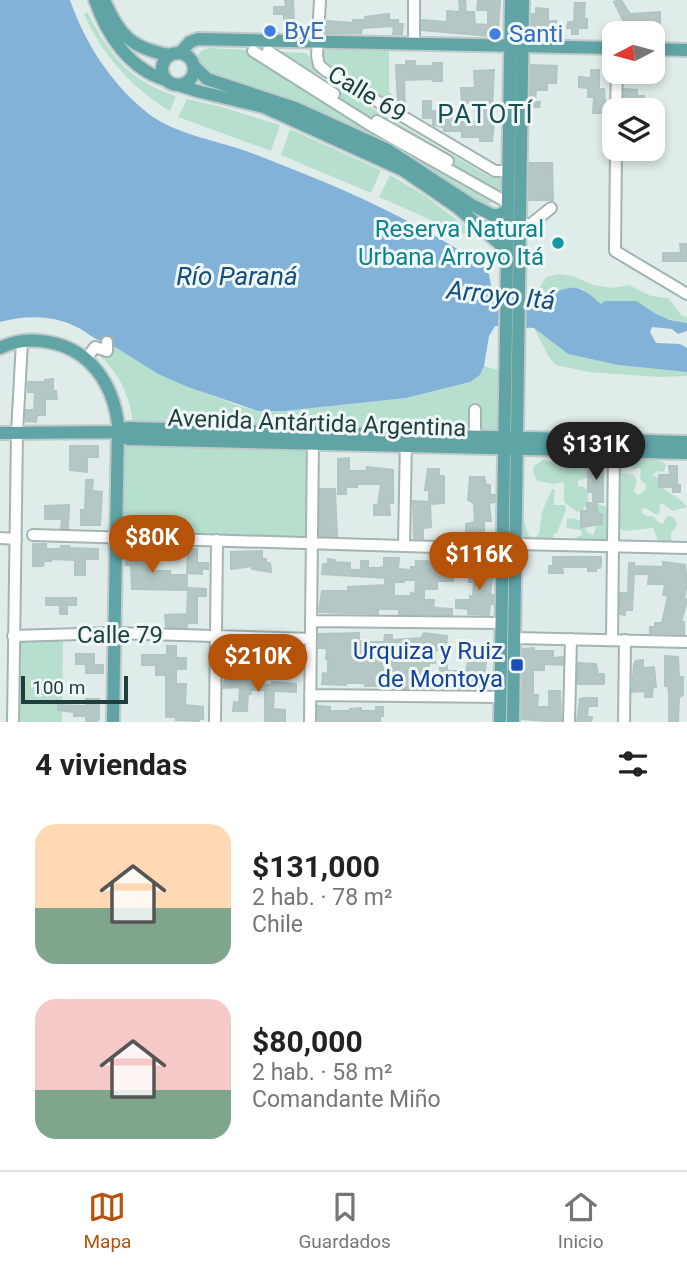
<!DOCTYPE html>
<html lang="es">
<meta charset="utf-8">
<style>
:root{--surface:#fff;--page:#f6f6f6;--text:#222;--muted:#767676;--line:#e0e0e0;--accent:#b45309}
body{margin:0;font-family:Roboto,sans-serif;background:var(--page);color:var(--text);height:100vh;display:flex;flex-direction:column;font-size:26px;white-space:nowrap}
*{box-sizing:border-box;margin:0}
p{font-size:23px;color:var(--muted)}
.icon{flex:none;width:38px;height:38px;fill:none;stroke:currentColor;stroke-width:2;stroke-linecap:round;stroke-linejoin:round}
.map{position:relative;height:722px;overflow:hidden}
.drawer{display:flex;flex-direction:column;background:var(--surface);flex:1}
.drawer>*{flex:none}
.needle{width:46px;rotate:264deg}
.fabs{position:absolute;left:602px;top:21px;display:grid;gap:14px}
.fabs a{display:grid;place-items:center;width:63px;height:63px;border-radius:14px;background:var(--surface);box-shadow:0 4px 10px #0003;font-size:35px}
.scale{position:absolute;left:21px;bottom:18px;width:107px;box-sizing:border-box;padding-left:7px;border:4px solid #1f3e3e;border-top:0;font-size:19px;line-height:24px;white-space:nowrap;color:#1f3e3e;-webkit-text-stroke:5px #f0f8f7;paint-order:stroke}
.price{position:absolute;translate:-50% -60px;padding:0 16px;border-radius:24px;background:var(--accent);color:#fff;font-size:23px;line-height:46px;filter:drop-shadow(0 2px 4px #0008)}
.price::after{content:'';position:absolute;left:50%;top:42px;width:21px;height:16px;margin-left:-10px;background:inherit;clip-path:polygon(0 0,100% 0,50% 100%)}
.price.on{background:#222;color:#fff}
ul{padding:0;list-style:none}
li{display:flex;align-items:center;gap:21px;height:175px;padding:0 35px}
li span{display:grid;place-items:center;flex:none;width:196px;height:140px;border-radius:21px;color:#555}
li>.icon{margin-inline-start:auto}
span .icon{width:84px;height:84px;fill:#fffc;stroke-width:1}
li b{font-size:30px}
h2{display:flex;justify-content:space-between;align-items:center;height:84px;padding:0 35px;font-size:30px}
.tabs{display:flex;justify-content:space-around;align-items:center;height:98px;border-top:2px solid var(--line);background:var(--surface);font-size:19px;color:var(--muted)}
.tabs a{display:grid;justify-items:center;gap:4px}
.tabs .on{color:var(--accent)}
.map>svg:first-child{display:block}
.green{fill:#b6e0cd}
.water{fill:#82b2d7}
.building{fill:#b5c7c4;stroke:#b1c6c4;stroke-width:2;fill-rule:evenodd}
.lines{fill:none;stroke-linecap:round;stroke-linejoin:round}
.minor-casing{stroke:#a2b4b3;stroke-width:14}
.major-casing{stroke:#c0c9c9;stroke-width:16}
.minor{stroke:#fff;stroke-width:10}
.major{stroke:#60a4a6;stroke-width:12}
.shop-dot{fill:#3f7fe0;stroke:#f0f8f7;stroke-width:2.5}
.culture-dot{fill:#0f9aa8;stroke:#f0f8f7;stroke-width:2.5}
.transit-dot{fill:#1a4fb4;stroke:#f0f8f7;stroke-width:2.5}
.labels{text-anchor:middle;dominant-baseline:central;stroke-width:6;stroke-linejoin:round;paint-order:stroke}
.shop-label{font-size:24px;fill:#366cbe;stroke:#f0f8f7;text-anchor:start}
.street-label{font-size:24px;fill:#1f3e3e;stroke:#f0f8f7}
.culture-label{font-size:24px;fill:#0d838f;stroke:#f0f8f7;text-anchor:end}
.transit-label{font-size:24px;fill:#164399;stroke:#f0f8f7;text-anchor:end}
.neighbourhood-label{font-size:26px;letter-spacing:2px;fill:#195052;stroke:#f0f8f7}
.water-label{font-size:26px;font-style:italic;fill:#134f7f;stroke:#f0f8f7}
</style>
<div class="map">
<svg width="687" height="722" viewBox="0 0 687 722">
<rect width="100%" height="100%" fill="#e0ecea"/>
<path class="green" d="M87,12C110,55 129,81 176,96L170,111C134,90 106,58 87,21L84,14Z
M210,48L306,53C311,57 314,70 322,79L490,177L503,176C502,191 498,208 480,203C454,187 430,168 404,152C360,127 313,108 266,92C246,85 202,81 198,55L202,50Z
M389,48V92L397,99L398,111L322,62V52L329,49Z
M187,99L222,107L280,125L271,151L178,117Z
M290,129L381,170L371,193L281,155Z
M390,175L424,195L470,230L468,233L463,234L379,197Z
M558,274L573,276L593,285L612,288L629,285L651,296L668,298L682,316L687,317V323L601,304L590,299L583,289C562,286 555,296 535,295L546,277Z
M534,328L568,354L618,365L687,372V376L660,377L589,372L556,365L549,357Z
M107,342L158,374L236,405L258,411L322,407L406,398L470,382L480,375L484,366L501,371L498,433L133,423C129,394 120,374 98,354Z
M120,444L311,449L309,540L118,535Z
M580,456L589,462V477L578,481V487L582,486L588,490V501L583,510L577,512L564,502V482L554,484L537,481L533,473L534,466L543,460L552,462Z
M642,457L653,458L666,464L664,472L657,471L653,475L658,478C661,494 679,494 687,507L673,511L662,503L659,505L660,513L657,515L645,508L642,509V513L646,516H653L658,522L663,524L667,516L674,517C679,525 676,526 672,532C670,535 672,541 671,545L660,546L653,528L624,531L617,527L618,473L634,475L637,480L634,491L637,495C643,493 646,490 646,485L640,479L641,470L640,468L633,469L632,465L636,459Z
M552,489L555,490L554,505H565L566,509L557,533L554,534L553,540C541,548 530,555 519,541L521,513L529,536L534,538L539,534L542,512Z
M599,504L608,508L609,538L599,543H575L577,537L582,535L581,530L566,528L567,519L575,518L584,524L587,532L593,535L597,525L603,518L597,512Z
M18,635L63,636L62,722H16Z"/>
<path class="water" d="M0,0H70C84,41 110,82 144,110C169,132 206,138 237,148C258,155 278,163 297,171C360,195 427,229 484,265L488,270L493,295C509,301 526,298 541,292L549,295C575,283 580,286 601,304L605,301H636L656,314L670,320L687,323V331L678,334L672,329L652,327L650,332L656,343L680,344L687,348V372L618,365L568,354L534,328L495,326L489,336L484,366L480,375L470,382L406,398L284,411H258L188,387L158,374L107,342C95,341 87,332 77,327C53,315 26,315 0,322Z"/>
<path class="building" d="M285,0H293L294,21H284V14H274V7H286Z
M459,0H465L466,12H474L475,24L488,25V10H477L478,0H500L498,30H501V37L422,30V20L447,22V11L460,12Z
M618,0H621L630,14L660,12V25L637,23V28H623V20L614,2Z
M575,3H585L584,19H587V28H578V34H572V28H567L568,22H574Z
M536,8L548,9V21H556V29L531,28L532,14H536Z
M389,14V20H398V24H403L402,34H393L394,26L362,28L361,33H326L327,21L353,23V20H365V17Z
M406,61H415V66H433V63H442V81H433V79L404,80L405,109L398,105L396,65H406Z
M531,65L557,66L556,83H547V90H536L535,102H540L539,107H530Z
M494,70L492,107H489V123L494,122L492,141H480V137H462V131H444L443,127L433,125V118H423V101H431V111L449,112V116L460,115V122H476L475,103H462L461,88H475L474,71Z
M591,70H599V89H604L606,113H593L594,97H588V88L579,87V77L591,78Z
M624,89L637,90V96H644V110H624Z
M529,163H552L553,200H529Z
M680,244H687V261H663V253H681Z
M53,379V391H56L57,399H45V415H37L36,422L26,421V410H34L35,392H28V382H45V380Z
M70,446H98V457H87V472L70,470Z
M349,458V471H363L367,470V467L393,470V503H389L390,515H374V505H378L381,484H357V487H346V494H338V459Z
M588,465H603V502H593V492H588Z
M669,466H677V485H680V492H673V487H659V475H670Z
M428,469H439V476H444V503L430,504L431,527L423,528V539L414,538L413,501L429,502V490H425Z
M470,477H484L486,485H490V495H495V502L489,503L491,521H484V533L491,534V541L466,538V524L475,522L474,503L468,500Z
M86,480H93L92,491L102,492L100,525H81V510H85Z
M320,489H335L337,536H320Z
M587,503H597V514H602V524L581,527V511H587Z
M69,505L68,528H61L62,519H45V506Z
M33,544H46V549H61V546H69V548L98,549V559H85V575H75V560L51,559V561H44L43,566H33Z
M188,549H197V563H208V569H202V574L187,573Z
M125,551H143L144,561H153V571H170V575H187V590L132,589L131,565H126Z
M262,551V559H266V563H270L271,572L252,569V566L231,569V552Z
M553,557H601V564L600,568H596V571H588V567H562L563,573H549V566H553Z
M384,558H399L398,569L411,570V567H416V561L453,562V581H437V589H424V600H434L433,607L437,608L452,609V615L399,614V609H378V614L319,612L322,591H348V587L385,585V578L322,574L323,564H328V559L335,560V562L350,563V570H361V561H368V568H379L384,567ZM404,580H416L415,594L411,593V596H394V582H404Z
M663,562L685,565L687,584L684,598L687,600L681,622H684V634L650,633V627H655V623H662L668,596L663,595L665,584H648L649,574H634L632,610H625V615L620,614V593H628L629,563H634V566L663,567Z
M475,563L486,564V574H493L490,595H493V604H490L489,615L468,614V609L456,608V600H470V596L473,597L474,582H469V572L474,573Z
M188,588L206,589V596H197V623H187V627H166L165,615L187,614Z
M46,598H76V605H67V614H60V605H46Z
M359,633V641L370,642H384L385,635H392V640L421,638L424,633L447,636L446,650H435V663H429L428,682L436,681V688H402L401,678H389V688H384V686H365V683H346V685L322,684L323,673L328,674V659H326L327,648H319V634Z
M167,646H176V658H186V669H176V684H186L185,705L203,707V719L199,718V721L176,720V717H166V675H156V665H142V655H167Z
M534,648V651H553V658L563,657V665L544,664V670H533V695H538L537,707H549V691H560L561,722L522,719L523,649Z
M256,650H267V654H274L273,669H260V656H255Z
M76,654H94V665H103V673H86V664H76Z
M470,654L480,655V662H486L483,689L461,686V689H454V682H440V664H447V671H466Z
M665,656L678,657L679,677H683V695L679,697L678,722H669V694L668,686H665Z
M643,660V668L654,667L656,687L653,686L652,697H645V691L632,692L634,664L636,661Z
M578,663L596,664L598,674H604V684H578Z
M226,673H238V676L258,677V684L272,685V682L296,684V692L274,691L273,709L285,710V722H265V690H251V694H248L247,711H233L234,702L239,703L240,687L223,688Z
M584,698H597V706H588L587,717H592L591,722H577L580,699Z
M86,699H99V719L96,722H86V716H74V712L58,710V705L86,706Z
M318,706L330,707V711H350V709L361,708V711H376V707H383V716H380V722H318Z"/>
<g class="lines">
<defs>
<path id="minor" d="M320,0L317,56L319,65L326,71L495,171H503L509,168
M414,44V0
M253,51L375,128L508,203
M268,51L334,94
M616,110L617,72
M377,121L448,161
M616,149L615,251L687,294
M519,225L531,224L551,208
M86,359L95,347L107,351V342
M475,438V410
M33,535L503,549
M0,538L16,539
M516,544L687,548
M404,546L406,440
M311,621L502,623
M13,636L114,633L311,639
M514,638L687,642
M612,640L614,452
M310,695L501,697
M13,722L17,433L22,341
M215,722L217,540
M310,722L313,438
M569,722L571,639
M624,722L625,640"/>
<path id="major" d="M95,0C107,35 129,69 166,80
M104,0C119,35 131,48 169,55
M653,49L687,50
M162 69a16 16 0 1 1 32 0a16 16 0 1 1-32 0Z
M180,53L190,42L198,39L614,48
M194,66L207,79L295,108L388,150L470,204L492,215H500L508,209
M179,85L197,91L264,107L403,170L457,207L500,244L507,257
M0,348C15,340 32,339 48,342C90,349 113,384 118,424L113,722
M117,432L128,439L687,453
M0,433L117,432L128,428L687,442
M500,722L511,0
M513,722L523,0"/>
</defs>
<use href="#minor" class="minor-casing"/>
<use href="#major" class="major-casing"/>
<use href="#minor" class="minor"/>
<use href="#major" class="major"/>
</g>
<g class="shop-dot">
<circle cx="270" cy="31" r="7"/>
<circle cx="495" cy="34" r="7"/>
</g>
<circle class="culture-dot" cx="558" cy="243" r="7"/>
<rect class="transit-dot" x="510" y="658" width="14" height="14" rx="3.5"/>
<g class="labels">
<g class="shop-label">
<text x="284" y="31">ByE</text>
<text x="509" y="34">Santi</text>
</g>
<g class="street-label">
<text transform="translate(367 94) rotate(31)">Calle 69</text>
<text transform="translate(317 423) rotate(2)">Avenida Antártida Argentina</text>
<text x="120" y="635">Calle 79</text>
</g>
<g class="culture-label">
<text x="544" y="229">Reserva Natural<tspan x="544" dy="28">Urbana Arroyo Itá</tspan></text>
</g>
<g class="transit-label">
<text x="503" y="651">Urquiza y Ruiz<tspan x="503" dy="28">de Montoya</tspan></text>
</g>
<g class="neighbourhood-label">
<text x="486" y="114">PATOTÍ</text>
</g>
<g class="water-label">
<text x="237" y="276">Río Paraná</text>
<text transform="translate(501 295) rotate(6)">Arroyo Itá</text>
</g>
</g>
</svg>
<div class="fabs">
<a><svg class="needle" viewBox="-14 -14 28 28"><path d="M0-13l5 13h-10z" fill="#e53935"/><path d="M0 13l5-13h-10z" fill="#767676"/></svg></a>
<a><svg class="icon" aria-label="layers" viewBox="0 0 24 24"><path d="M12 4l9 5-9 5-9-5zM3 14l9 5 9-5"/></svg></a>
</div>
<div class="scale">100 m</div>
<b class="price on" style="left:596px;top:482px">$131K</b>
<b class="price" style="left:152px;top:575px">$80K</b>
<b class="price" style="left:479px;top:592px">$116K</b>
<b class="price" style="left:258px;top:694px">$210K</b>
</div>
<section class="drawer">
<h2>4 viviendas<svg class="icon" aria-label="filters" viewBox="0 0 24 24"><path d="M4 7h16M4 17h16"/><circle cx="9" cy="7" r="2"/><circle cx="15" cy="17" r="2"/></svg></h2>
<ul>
<li><span style="background:linear-gradient(#ffd9b3 60%,#7fa58c 0)"><svg class="icon" aria-label="home" viewBox="0 0 24 24"><path d="M3 11l9-7 9 7M6 9v11h12V9"/></svg></span><div><b>$131,000</b><p>2 hab. · 78 m²</p><p>Chile</p></div></li>
<li><span style="background:linear-gradient(#f6c9c9 65%,#7fa58c 0)"><svg class="icon" aria-label="home" viewBox="0 0 24 24"><path d="M3 11l9-7 9 7M6 9v11h12V9"/></svg></span><div><b>$80,000</b><p>2 hab. · 58 m²</p><p>Comandante Miño</p></div></li>
</ul>
</section>
<nav class="tabs">
<a class="on"><svg class="icon" aria-label="map" viewBox="0 0 24 24"><path d="M3 6l6-2 6 2 6-2v14l-6 2-6-2-6 2zM9 4v14M15 6v14"/></svg>Mapa</a>
<a><svg class="icon" aria-label="saved" viewBox="0 0 24 24"><path d="M7 4h10v16l-5-4-5 4z"/></svg>Guardados</a>
<a><svg class="icon" aria-label="home" viewBox="0 0 24 24"><path d="M3 11l9-7 9 7M6 9v11h12V9"/></svg>Inicio</a>
</nav>
